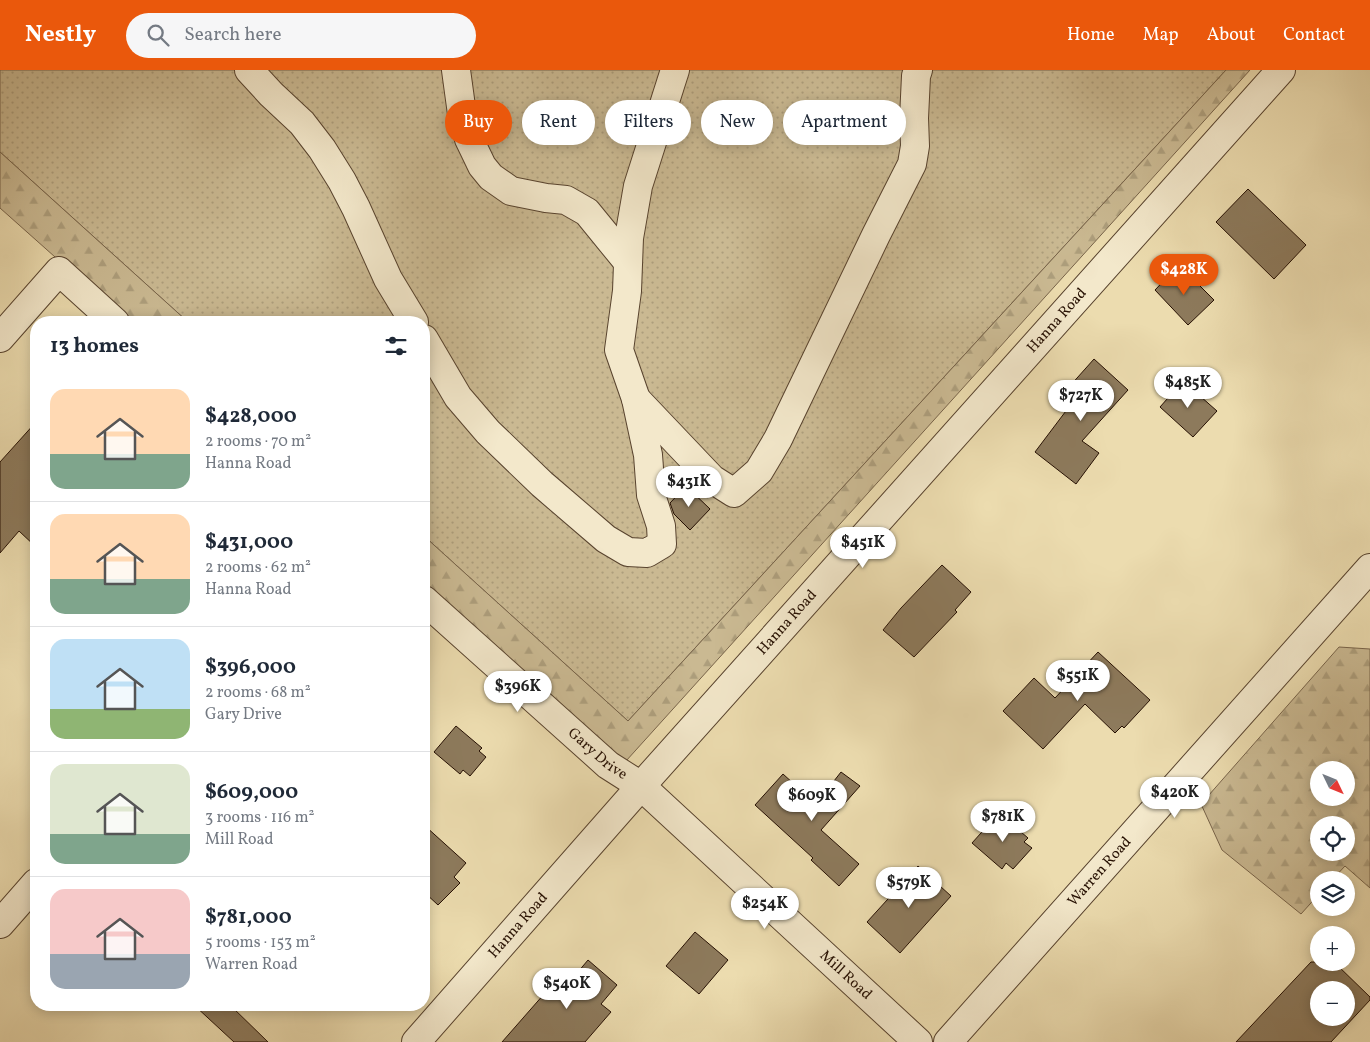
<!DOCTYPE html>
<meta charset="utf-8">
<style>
:root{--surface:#fff;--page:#f6f6f7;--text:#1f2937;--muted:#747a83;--line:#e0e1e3;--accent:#ea580c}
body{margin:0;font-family:Vollkorn,serif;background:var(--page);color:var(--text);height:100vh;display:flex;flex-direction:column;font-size:19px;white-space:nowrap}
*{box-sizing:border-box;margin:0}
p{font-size:16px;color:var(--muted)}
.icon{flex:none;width:28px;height:28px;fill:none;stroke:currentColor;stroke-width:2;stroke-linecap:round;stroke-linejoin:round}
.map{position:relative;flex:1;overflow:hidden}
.side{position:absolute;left:30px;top:246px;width:400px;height:695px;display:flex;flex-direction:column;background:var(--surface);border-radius:20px;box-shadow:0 2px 12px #0003}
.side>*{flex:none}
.hud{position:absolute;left:445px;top:30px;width:475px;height:45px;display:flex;gap:10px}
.needle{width:32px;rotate:133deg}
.tools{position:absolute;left:1310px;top:691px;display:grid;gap:10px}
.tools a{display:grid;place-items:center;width:45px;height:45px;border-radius:50%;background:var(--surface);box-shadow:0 2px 12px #0003;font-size:25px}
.price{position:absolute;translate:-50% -42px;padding:0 11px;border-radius:18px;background:#fff;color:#222;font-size:16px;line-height:32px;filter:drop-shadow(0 1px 2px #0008)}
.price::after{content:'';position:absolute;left:50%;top:30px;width:15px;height:11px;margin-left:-8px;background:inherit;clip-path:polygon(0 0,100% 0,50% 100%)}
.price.selected{background:var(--accent);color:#fff}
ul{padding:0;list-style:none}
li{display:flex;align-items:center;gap:15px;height:125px;padding:0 20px}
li+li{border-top:1px solid var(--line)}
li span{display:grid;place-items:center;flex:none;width:140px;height:100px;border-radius:15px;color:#555}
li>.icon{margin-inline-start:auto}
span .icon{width:60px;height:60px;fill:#fffc;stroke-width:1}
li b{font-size:21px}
h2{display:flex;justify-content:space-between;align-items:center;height:60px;padding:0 20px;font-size:21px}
.tag{padding:0 18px;border-radius:22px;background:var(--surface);box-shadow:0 2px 12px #0003;font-size:18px;line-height:45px}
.tag.selected{background:var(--accent);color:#fff}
header{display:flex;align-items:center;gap:30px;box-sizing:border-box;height:70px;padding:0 25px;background:var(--accent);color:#fff}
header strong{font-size:24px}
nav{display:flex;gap:28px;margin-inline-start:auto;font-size:18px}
.search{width:350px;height:45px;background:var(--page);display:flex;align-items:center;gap:12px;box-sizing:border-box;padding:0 18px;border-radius:28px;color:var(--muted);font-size:19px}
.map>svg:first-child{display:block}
.grass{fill:url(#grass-dots);stroke:#78644a}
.forest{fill:url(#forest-firs);stroke:#78644a;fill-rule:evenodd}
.building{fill:#8d7a5c;stroke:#261003;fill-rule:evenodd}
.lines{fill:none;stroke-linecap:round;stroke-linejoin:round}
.minor-casing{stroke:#58432e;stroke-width:30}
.minor{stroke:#f3e8cb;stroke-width:28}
.labels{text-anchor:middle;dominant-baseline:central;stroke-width:4;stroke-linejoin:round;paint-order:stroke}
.street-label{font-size:15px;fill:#261003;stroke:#f3e8cb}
</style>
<header>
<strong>Nestly</strong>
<div class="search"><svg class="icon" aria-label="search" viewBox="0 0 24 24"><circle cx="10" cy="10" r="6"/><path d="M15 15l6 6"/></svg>Search here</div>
<nav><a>Home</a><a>Map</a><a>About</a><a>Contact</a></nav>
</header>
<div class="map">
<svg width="1370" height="972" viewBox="0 0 1370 972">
<defs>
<pattern id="grass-dots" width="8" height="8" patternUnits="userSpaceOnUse" patternTransform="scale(1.25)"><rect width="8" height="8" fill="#cab992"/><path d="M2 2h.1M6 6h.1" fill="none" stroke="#ad9e7c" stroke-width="1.8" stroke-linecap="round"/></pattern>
<pattern id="forest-firs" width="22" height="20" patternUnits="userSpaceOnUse" patternTransform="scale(1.25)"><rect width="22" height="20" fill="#cab992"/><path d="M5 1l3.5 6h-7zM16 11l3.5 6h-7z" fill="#ad9e7c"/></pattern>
</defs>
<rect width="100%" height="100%" fill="#ecdcaf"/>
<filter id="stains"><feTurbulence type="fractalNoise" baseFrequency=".004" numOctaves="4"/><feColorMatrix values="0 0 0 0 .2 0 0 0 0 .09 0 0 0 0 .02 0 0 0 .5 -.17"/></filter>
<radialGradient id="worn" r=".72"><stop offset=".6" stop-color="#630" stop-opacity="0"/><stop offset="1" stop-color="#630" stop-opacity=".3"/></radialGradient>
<path class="grass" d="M0,0H1226L628,651L424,466V252H188L0,82Z"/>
<path class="forest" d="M1226,0H1250L626,691L610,684L424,518V466L628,651Z
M0,82L188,252H128L0,138Z
M1339,577L1370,579V818L1345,796L1332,810H1319V824L1301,844L1222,780L1201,734ZM1319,700H1346V728H1319ZM1319,755H1346V782H1319Z"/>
<path class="building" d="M1248,119L1306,175L1274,209L1216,152Z
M1176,198L1186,208L1189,205L1214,230L1188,255L1155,220Z
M1094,289L1128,320L1082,371L1099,383L1076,414L1035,382L1078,325L1069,317Z
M1183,311L1217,341L1193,367L1160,337Z
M36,352V477L19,461L0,483V392Z
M686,416L710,439L690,460L674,444L670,433Z
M942,495L971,522L955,540L957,542L914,587L883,560L901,538Z
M1098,582L1150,630L1124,658L1122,656L1115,663L1085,634L1043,679L1003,641L1034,608L1055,628Z
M456,656L482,678L479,681L486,687L470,706L463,700L460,704L434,682Z
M841,702L860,716L821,760L859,794L839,816L811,790L813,788L755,735L783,704L816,734Z
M999,743L1028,768L1024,772L1032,778L1013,799L1006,793L1002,799L972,773Z
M424,755L466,793L454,807L460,813L438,835L424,822Z
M918,796L951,826L900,883L867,852Z
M695,862L728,890L699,924L666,896Z
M588,890L617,915L601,934L611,942L585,972H502L559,907L567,915Z
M1311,892H1334L1370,927V930L1331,972H1236ZM1319,920H1346V948H1319Z
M194,935H230L268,972H234Z"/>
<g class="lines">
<defs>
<g id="minor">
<path d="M249,0L271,24L302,53L322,79L342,111L356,138L388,209L414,252"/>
<path d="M456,0L462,44L469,69L482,96L491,107L511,121L546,128L566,130L587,142L627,191"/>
<path d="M0,268L59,201L115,252"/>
<path d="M424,269L458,327L488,362L542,414L606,469L628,482L647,483L662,474L661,456L651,425L648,385L636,329L619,280L627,221L629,168L638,116L675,0"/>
<path d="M636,329L712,409L734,423L759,401L778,369L876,165L912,94L915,76L914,48L916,6L918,0"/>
<path id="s1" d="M424,530L608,695L641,716L918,972"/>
<path d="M0,854L36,813"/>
<path id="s2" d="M416,972L641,716L1281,0"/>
<path id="s3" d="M948,972L1370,498"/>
</g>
</defs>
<use href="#minor" class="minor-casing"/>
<use href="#minor" class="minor"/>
</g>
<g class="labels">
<g class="street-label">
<text stroke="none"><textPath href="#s2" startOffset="965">Hanna Road</textPath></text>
<text stroke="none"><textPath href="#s2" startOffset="560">Hanna Road</textPath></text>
<text stroke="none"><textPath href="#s1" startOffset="232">Gary Drive</textPath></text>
<text stroke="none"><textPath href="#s3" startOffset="228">Warren Road</textPath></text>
<text stroke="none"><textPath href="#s2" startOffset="155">Hanna Road</textPath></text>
<text stroke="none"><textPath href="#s1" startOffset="565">Mill Road</textPath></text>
</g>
</g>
<rect width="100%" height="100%" filter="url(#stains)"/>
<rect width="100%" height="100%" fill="url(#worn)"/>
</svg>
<div class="tools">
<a><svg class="needle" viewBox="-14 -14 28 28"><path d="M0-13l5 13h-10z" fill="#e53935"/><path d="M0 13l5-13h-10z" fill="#747a83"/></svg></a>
<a><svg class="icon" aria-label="locate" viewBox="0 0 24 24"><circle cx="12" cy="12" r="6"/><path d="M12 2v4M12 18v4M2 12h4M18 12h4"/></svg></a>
<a><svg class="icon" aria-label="layers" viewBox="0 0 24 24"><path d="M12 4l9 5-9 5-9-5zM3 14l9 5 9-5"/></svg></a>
<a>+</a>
<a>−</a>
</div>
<b class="price selected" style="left:1184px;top:226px">$428K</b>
<b class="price" style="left:1188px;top:339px">$485K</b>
<b class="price" style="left:1081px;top:352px">$727K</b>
<b class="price" style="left:689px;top:438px">$431K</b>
<b class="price" style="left:863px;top:499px">$451K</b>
<b class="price" style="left:1078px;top:632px">$551K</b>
<b class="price" style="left:518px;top:643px">$396K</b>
<b class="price" style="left:1175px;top:749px">$420K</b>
<b class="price" style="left:812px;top:752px">$609K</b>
<b class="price" style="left:1003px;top:773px">$781K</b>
<b class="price" style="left:909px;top:839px">$579K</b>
<b class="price" style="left:765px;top:860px">$254K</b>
<b class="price" style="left:567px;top:940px">$540K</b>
<div class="hud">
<a class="tag selected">Buy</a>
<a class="tag">Rent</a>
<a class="tag">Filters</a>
<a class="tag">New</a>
<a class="tag">Apartment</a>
</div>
<section class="side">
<h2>13 homes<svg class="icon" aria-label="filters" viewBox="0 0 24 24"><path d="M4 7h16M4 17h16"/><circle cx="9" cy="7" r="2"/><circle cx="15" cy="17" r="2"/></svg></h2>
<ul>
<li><span style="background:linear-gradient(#ffd9b3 65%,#7fa58c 0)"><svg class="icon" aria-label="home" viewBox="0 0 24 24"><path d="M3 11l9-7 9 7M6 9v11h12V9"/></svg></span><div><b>$428,000</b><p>2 rooms · 70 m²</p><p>Hanna Road</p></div></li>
<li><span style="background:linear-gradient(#ffd9b3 65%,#7fa58c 0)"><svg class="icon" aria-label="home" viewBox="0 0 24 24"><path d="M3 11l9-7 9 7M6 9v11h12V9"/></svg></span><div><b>$431,000</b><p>2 rooms · 62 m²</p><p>Hanna Road</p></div></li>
<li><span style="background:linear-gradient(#bfe0f5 70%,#8fb573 0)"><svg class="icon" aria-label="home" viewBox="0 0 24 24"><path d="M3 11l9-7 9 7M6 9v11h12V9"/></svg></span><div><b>$396,000</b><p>2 rooms · 68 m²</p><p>Gary Drive</p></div></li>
<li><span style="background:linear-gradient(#dfe7d0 70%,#7fa58c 0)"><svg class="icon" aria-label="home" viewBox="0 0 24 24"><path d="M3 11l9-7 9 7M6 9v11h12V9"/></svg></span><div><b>$609,000</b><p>3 rooms · 116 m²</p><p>Mill Road</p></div></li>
<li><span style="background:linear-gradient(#f6c9c9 65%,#9aa5b1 0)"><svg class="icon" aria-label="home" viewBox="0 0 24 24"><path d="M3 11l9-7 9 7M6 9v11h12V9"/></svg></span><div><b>$781,000</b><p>5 rooms · 153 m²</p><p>Warren Road</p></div></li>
</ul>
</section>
</div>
